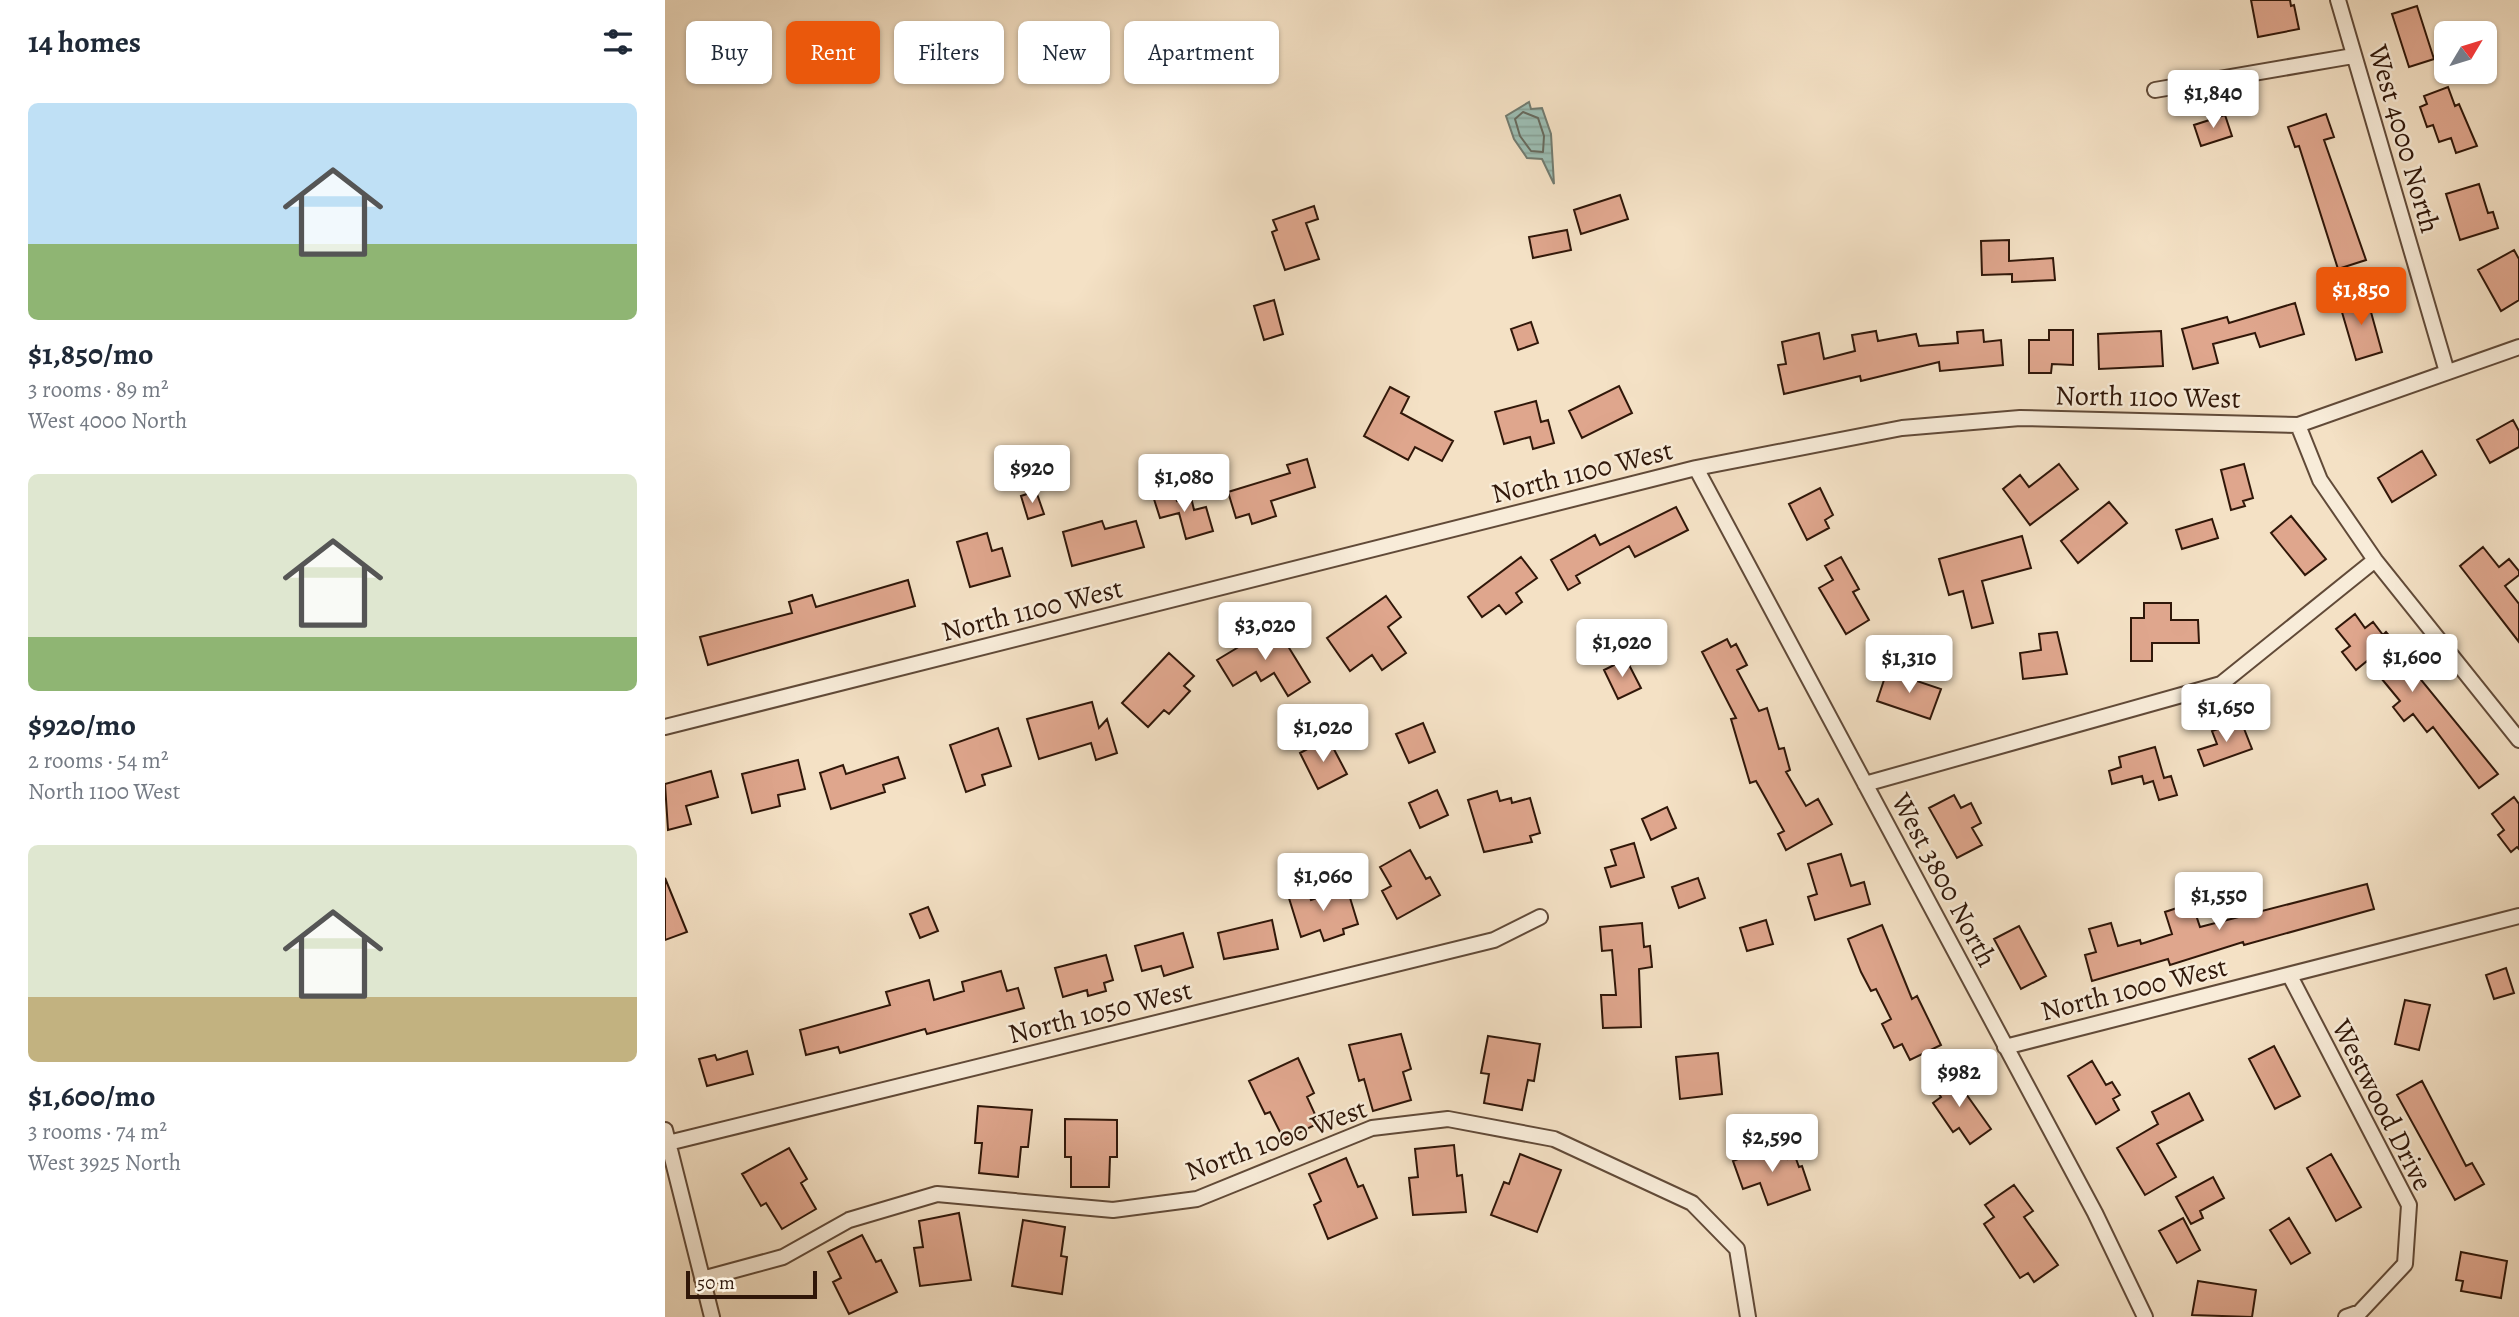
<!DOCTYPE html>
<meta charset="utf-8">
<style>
:root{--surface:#fff;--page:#f2f2f3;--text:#1f2937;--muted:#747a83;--accent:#ea580c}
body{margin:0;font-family:Alegreya,serif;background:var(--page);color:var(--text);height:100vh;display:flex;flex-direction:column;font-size:26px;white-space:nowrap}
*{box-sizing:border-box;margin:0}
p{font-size:23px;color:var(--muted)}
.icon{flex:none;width:38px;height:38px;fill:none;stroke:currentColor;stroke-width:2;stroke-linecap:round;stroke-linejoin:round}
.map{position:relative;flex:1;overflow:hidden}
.sheet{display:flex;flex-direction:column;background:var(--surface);width:665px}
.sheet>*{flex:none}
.banner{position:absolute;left:21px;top:21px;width:665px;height:63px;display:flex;gap:14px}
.needle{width:46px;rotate:52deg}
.fabs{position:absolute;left:1769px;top:21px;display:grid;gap:14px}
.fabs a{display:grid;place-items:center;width:63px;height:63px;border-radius:10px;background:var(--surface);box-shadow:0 2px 5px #0004;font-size:35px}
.scale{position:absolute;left:21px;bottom:18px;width:131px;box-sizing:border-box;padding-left:7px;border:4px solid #301709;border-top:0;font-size:19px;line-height:24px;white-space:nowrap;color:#301709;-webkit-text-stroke:5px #f8ecd9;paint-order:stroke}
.price{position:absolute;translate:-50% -60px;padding:0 16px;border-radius:7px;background:#fff;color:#222;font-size:23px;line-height:46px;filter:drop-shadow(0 2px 4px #0008)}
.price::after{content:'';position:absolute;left:50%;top:42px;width:21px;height:16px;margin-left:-10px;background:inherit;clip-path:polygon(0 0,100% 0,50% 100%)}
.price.active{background:var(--accent);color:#fff}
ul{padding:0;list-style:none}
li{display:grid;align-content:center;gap:14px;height:371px;padding:0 28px}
li span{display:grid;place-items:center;height:217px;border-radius:10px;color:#555}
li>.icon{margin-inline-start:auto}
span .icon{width:126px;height:126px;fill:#fffc;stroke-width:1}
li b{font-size:30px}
h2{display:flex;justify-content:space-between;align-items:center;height:84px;padding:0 28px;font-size:30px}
.pill{padding:0 24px;border-radius:10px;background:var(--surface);box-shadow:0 2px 5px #0004;font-size:24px;line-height:63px}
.pill.active{background:var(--accent);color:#fff}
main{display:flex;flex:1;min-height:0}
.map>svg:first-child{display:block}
.water{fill:url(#water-rules);stroke:#717b70;stroke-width:2}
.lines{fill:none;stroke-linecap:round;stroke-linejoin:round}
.shore{stroke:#666a5e;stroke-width:2}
.building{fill:#dfa68d;stroke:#301709;stroke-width:2}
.street-casing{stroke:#614a38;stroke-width:18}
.street{stroke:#f8ecd9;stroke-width:14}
.labels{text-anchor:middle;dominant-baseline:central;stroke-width:5;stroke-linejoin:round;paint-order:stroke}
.street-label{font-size:28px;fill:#301709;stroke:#f8ecd9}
</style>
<main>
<section class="sheet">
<h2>14 homes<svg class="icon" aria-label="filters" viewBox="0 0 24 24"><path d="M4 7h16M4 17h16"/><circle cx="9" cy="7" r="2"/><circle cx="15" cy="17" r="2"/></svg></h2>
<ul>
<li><span style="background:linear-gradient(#bfe0f5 65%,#8fb573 0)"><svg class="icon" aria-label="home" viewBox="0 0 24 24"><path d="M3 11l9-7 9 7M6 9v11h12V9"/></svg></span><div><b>$1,850/mo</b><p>3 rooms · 89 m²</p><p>West 4000 North</p></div></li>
<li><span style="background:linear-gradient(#dfe7d0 75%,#8fb573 0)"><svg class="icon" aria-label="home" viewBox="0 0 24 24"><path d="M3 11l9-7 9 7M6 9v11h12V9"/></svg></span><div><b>$920/mo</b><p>2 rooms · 54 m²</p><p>North 1100 West</p></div></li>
<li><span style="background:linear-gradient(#dfe7d0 70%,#c2b280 0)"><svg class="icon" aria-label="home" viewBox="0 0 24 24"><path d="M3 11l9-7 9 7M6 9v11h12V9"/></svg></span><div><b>$1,600/mo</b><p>3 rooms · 74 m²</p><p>West 3925 North</p></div></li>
</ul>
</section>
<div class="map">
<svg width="1854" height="1317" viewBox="0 0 1854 1317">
<defs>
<pattern id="water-rules" width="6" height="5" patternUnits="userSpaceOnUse" patternTransform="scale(1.75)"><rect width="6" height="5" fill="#9cbeb4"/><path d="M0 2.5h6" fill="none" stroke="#87a399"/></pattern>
</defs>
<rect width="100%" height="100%" fill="#f4e1c5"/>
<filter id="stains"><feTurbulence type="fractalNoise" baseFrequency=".00286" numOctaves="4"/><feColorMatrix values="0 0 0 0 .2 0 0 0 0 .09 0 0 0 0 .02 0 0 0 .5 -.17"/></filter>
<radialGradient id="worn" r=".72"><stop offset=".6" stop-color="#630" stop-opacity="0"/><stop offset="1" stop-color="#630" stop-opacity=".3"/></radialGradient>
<path class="water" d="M864,102L866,109L877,108L886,134L889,184L877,159L862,158L849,139L841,116Z"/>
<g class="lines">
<path class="shore" d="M858,112L873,118L879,136L878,152L866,151L855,136L850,119Z"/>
</g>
<path class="building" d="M1586,0H1625L1626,6L1629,5L1634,29L1593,37Z
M1752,6L1769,59L1744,67L1727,14Z
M1783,87L1790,106L1794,104L1812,146L1791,153L1786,138L1774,142L1768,125L1762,127L1755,107L1762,104L1759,96Z
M1661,114L1669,137L1659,140L1701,260L1673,269L1634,146L1630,147L1623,127Z
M1560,115L1567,136L1536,146L1529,125Z
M1814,184L1823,213L1828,212L1833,228L1795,240L1781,194Z
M955,195L963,219L916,234L909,210Z
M649,206L653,219L641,223L654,259L620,270L607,232L612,230L608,220Z
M902,230L906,250L868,258L864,237Z
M1344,240V261L1388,258L1390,280L1347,282V274L1317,275L1316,241Z
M1849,250L1854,259V300L1836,311L1813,270Z
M1701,294L1717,352L1691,360L1674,302Z
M609,300L618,334L599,340L589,306Z
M1630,303L1639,334L1595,347L1590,333L1548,344L1553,363L1528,369L1517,329L1562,317L1564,323Z
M866,322L873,343L853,350L846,329Z
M1318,330L1319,342L1336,340L1338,365L1275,371L1274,362L1196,381L1195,376L1119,394L1113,365L1121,364L1117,342L1154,333L1159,359L1190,351L1187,335L1211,331L1213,341L1251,334L1254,346L1293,343L1292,332Z
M1384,330H1408V365L1387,364L1386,373H1364V340H1384Z
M1496,331L1498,366L1434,369L1433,334Z
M954,386L967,413L917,438L904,411Z
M725,387L744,397L736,413L788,441L777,461L750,447L743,460L699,436Z
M871,401L876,422L883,420L889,443L868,449L865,437L839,444L830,412Z
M1848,420L1854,431V447L1825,463L1812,440Z
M1757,451L1771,475L1727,502L1713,478Z
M642,459L650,487L606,501L611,516L587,524L584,514L571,518L563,492L625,473L622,465Z
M1394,464L1413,489L1365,525L1338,489L1355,475L1364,487Z
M1579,464L1588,498L1578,501L1580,506L1566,510L1556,470Z
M1155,488L1168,515L1160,520L1164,528L1142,540L1124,504Z
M371,491L379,514L363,519L356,496Z
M509,491L512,501L526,497L529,510L541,507L548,531L521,539L514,513L495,518L488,496Z
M1444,502L1462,523L1413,563L1396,541Z
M1011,507L1023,530L970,557L964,546L911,576L915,583L903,590L886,560L930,535L935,545Z
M1626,516L1661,559L1640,575L1606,533Z
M1547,519L1553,538L1517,549L1511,530Z
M437,521L440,529L471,521L479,547L407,566L398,532Z
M322,533L327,551L337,548L345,576L305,587L292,542Z
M1357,536L1366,568L1317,581L1328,623L1307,628L1298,591L1284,595L1274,559Z
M1818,547L1834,567L1844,559L1854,571V575L1840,586L1854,604V642L1795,566Z
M856,557L872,578L851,593L857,602L841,614L834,605L817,617L803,597Z
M1176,557L1194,589L1188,592L1204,620L1181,634L1154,588L1168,580L1160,566Z
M243,580L250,606L43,665L35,637L127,613L124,602L147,595L151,607Z
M721,596L736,617L723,627L741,653L717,670L707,655L685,671L662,638Z
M1479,603H1506V620H1533L1534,643H1487V661H1466V618H1479Z
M1690,614L1700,628L1708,622L1718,635L1721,632L1733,646L1730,648L1833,774L1814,788L1768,727L1762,732L1748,714L1739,721L1728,707L1735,701L1702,661L1691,670L1677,652L1685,646L1671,629Z
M610,625L645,682L623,696L609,673L596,681L591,672L568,686L552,660Z
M1392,632L1402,674L1358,679L1355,653L1376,650L1374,634Z
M1062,639L1066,647L1071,644L1082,665L1072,670L1094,711L1102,708L1114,749L1119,748L1125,770L1121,772L1141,806L1153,799L1167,824L1121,850L1113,834L1119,831L1091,781L1085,783L1066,719L1071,718L1037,652Z
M504,653L529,676L519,686L525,691L504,714L499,710L483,727L457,703Z
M961,659L976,688L953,699L939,670Z
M1222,671L1276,689L1265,719L1212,701Z
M427,702L434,728L442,719L452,753L431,760L426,743L374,759L362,719Z
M1576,721L1587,749L1539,766L1533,750L1552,744L1547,731Z
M758,723L770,752L744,763L731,734Z
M333,728L346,766L317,775L320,785L301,792L285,745Z
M663,738L682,774L653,789L635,753Z
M1490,747L1499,778L1506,776L1512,795L1494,800L1488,781L1479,784L1477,776L1447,784L1444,771L1456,767L1454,757Z
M233,757L240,778L218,785L220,792L166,809L155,773L178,765L181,774Z
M133,760L140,789L113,795L115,806L87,813L77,774Z
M46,771L53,797L21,806L26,824L3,830L0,784Z
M772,790L783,815L755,828L744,803Z
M832,791L835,801L846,798L847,803L865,798L875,833L865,836L867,842L819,852L803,800Z
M1289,795L1296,808L1306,803L1316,823L1307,828L1317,845L1292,858L1264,808Z
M1849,797L1854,804V849L1852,847L1846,852L1833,835L1839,830L1827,814Z
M1002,807L1011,828L986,840L977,819Z
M969,843L979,877L946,887L940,868L951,865L946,850Z
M745,850L761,879L765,877L775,895L732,919L717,891L726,886L715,867Z
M1176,854L1186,886L1199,882L1205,904L1150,920L1143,897L1152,894L1143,864Z
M0,878L22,932L0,940Z
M1033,878L1040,898L1014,908L1007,887Z
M1702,884L1709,909L1579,945L1578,942L1505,965L1503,959L1427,981L1420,955L1431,952L1424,929L1446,923L1453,946L1475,940L1476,944L1507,934L1500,912L1527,903L1535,927Z
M682,888L693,924L678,929L679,934L659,941L655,930L636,937L623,895L642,889L646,900Z
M263,907L273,931L255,938L245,914Z
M607,920L613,949L559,959L553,933Z
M1101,920L1108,944L1082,951L1075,928Z
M977,923L979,947L985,946L987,967L974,969L976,1027L938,1028L936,995H951L947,950L937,951L935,927Z
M1217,925L1247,999L1252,996L1276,1045L1245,1060L1237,1044L1229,1048L1217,1024L1226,1019L1211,989L1206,991L1196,972L1183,939Z
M1354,926L1381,976L1356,989L1329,939Z
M518,933L528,967L499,976L496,966L477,971L470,946Z
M441,955L448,980L439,983L441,991L423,996L422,990L398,997L390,968Z
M1841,968L1849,993L1829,999L1821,975Z
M336,971L342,991L353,988L359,1008L262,1034L260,1029L175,1053L173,1047L141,1055L135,1030L225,1005L221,992L264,980L269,1000L299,991L297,982Z
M1740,1000L1765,1005L1754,1050L1730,1044Z
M736,1034L746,1069L738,1072L746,1100L708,1111L699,1079L694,1081L684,1045Z
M823,1036L875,1044L869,1081L863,1080L857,1110L819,1103L824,1074L816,1073Z
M1609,1046L1635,1096L1610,1109L1584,1059Z
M82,1051L88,1074L42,1086L34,1059L50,1055L52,1060Z
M1053,1053L1057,1094L1015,1099L1011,1057Z
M633,1058L649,1093L642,1097L654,1123L619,1140L605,1112L600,1114L584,1081Z
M1427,1061L1441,1085L1447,1082L1455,1095L1448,1099L1454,1110L1431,1124L1403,1076Z
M1284,1070L1326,1129L1305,1144L1294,1128L1288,1132L1268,1103L1276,1097L1269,1087L1276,1083L1272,1078Z
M1757,1081L1801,1166L1807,1163L1819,1184L1790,1200L1732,1095Z
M1524,1093L1538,1120L1492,1144L1511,1177L1480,1195L1452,1148L1493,1124L1487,1112Z
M313,1106L367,1110L363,1147H356L353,1177L314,1173L317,1143H310Z
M400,1119L452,1120V1157H445L444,1187H406V1157H400Z
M1116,1142L1123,1159L1130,1156L1134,1167L1137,1166L1145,1190L1103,1205L1095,1183L1078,1189L1068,1161Z
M789,1145L792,1176L797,1175L801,1212L748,1215L744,1178L753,1177L750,1149Z
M124,1148L142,1179L136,1183L151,1209L117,1229L101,1203L96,1206L77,1174Z
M855,1154L896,1170L872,1232L826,1215L839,1182L844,1184Z
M1666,1154L1696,1207L1671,1221L1642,1168Z
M681,1158L693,1187L698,1185L712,1218L663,1239L649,1205L656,1201L644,1174Z
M1548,1177L1559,1198L1535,1211L1538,1218L1526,1224L1511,1197Z
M1349,1185L1368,1211L1359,1217L1393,1265L1369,1282L1363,1273L1355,1278L1319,1224L1329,1217L1320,1205Z
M294,1213L306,1280L255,1286L249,1248L258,1247L254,1221Z
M1518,1218L1535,1250L1512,1263L1494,1231Z
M1624,1218L1645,1253L1626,1264L1605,1230Z
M358,1220L400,1227L396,1256L402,1257L397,1294L347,1286Z
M197,1235L211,1262L216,1260L232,1292L184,1314L168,1282L176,1278L163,1252Z
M1796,1252L1842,1261L1836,1298L1796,1291L1798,1281L1791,1280Z
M1533,1281L1591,1290L1587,1317L1527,1315Z"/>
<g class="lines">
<defs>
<path id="street" d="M1673,0L1782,372
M1490,90L1688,56
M1633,425L1655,480L1710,560L1854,740
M1031,468L1430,1213L1480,1317
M0,727L1031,468L1237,428L1355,418L1633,425L1854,347
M1200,784L1556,684L1710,560
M1625,976L1744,1205L1740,1264L1695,1312L1681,1317
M1340,1047L1854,916
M0,1130L47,1317
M3,1143L829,940L875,917
M37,1279L118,1257L184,1220L272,1194L448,1210L532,1199L707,1128L783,1119L889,1139L1027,1203L1072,1249L1083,1317"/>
</defs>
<use href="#street" class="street-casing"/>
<use href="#street" class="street"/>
</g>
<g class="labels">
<g class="street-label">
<text transform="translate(1739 139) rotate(74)">West 4000 North</text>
<text transform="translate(1483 397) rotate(1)">North 1100 West</text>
<text transform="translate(917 472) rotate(-14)">North 1100 West</text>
<text transform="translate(367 610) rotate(-14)">North 1100 West</text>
<text transform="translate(1279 880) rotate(62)">West 3800 North</text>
<text transform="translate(1469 989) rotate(-14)">North 1000 West</text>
<text transform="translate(435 1012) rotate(-14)">North 1050 West</text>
<text transform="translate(1717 1105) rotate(63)">Westwood Drive</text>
<text transform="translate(611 1140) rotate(-20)">North 1000 West</text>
</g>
</g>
<rect width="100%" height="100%" filter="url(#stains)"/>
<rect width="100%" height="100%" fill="url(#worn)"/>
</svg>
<div class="fabs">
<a><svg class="needle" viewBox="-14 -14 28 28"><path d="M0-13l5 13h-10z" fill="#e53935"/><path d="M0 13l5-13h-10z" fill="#747a83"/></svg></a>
</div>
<div class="scale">50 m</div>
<b class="price" style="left:1548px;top:130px">$1,840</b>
<b class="price active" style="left:1696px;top:327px">$1,850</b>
<b class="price" style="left:367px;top:505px">$920</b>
<b class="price" style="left:519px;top:514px">$1,080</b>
<b class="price" style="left:600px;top:662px">$3,020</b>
<b class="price" style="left:957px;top:679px">$1,020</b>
<b class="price" style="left:1747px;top:694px">$1,600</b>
<b class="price" style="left:1244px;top:695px">$1,310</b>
<b class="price" style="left:1561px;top:744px">$1,650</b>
<b class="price" style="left:658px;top:764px">$1,020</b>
<b class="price" style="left:658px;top:913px">$1,060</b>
<b class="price" style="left:1554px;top:932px">$1,550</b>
<b class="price" style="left:1294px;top:1109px">$982</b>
<b class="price" style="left:1107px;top:1174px">$2,590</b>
<div class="banner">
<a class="pill">Buy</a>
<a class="pill active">Rent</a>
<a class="pill">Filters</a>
<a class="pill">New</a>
<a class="pill">Apartment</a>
</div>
</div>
</main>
